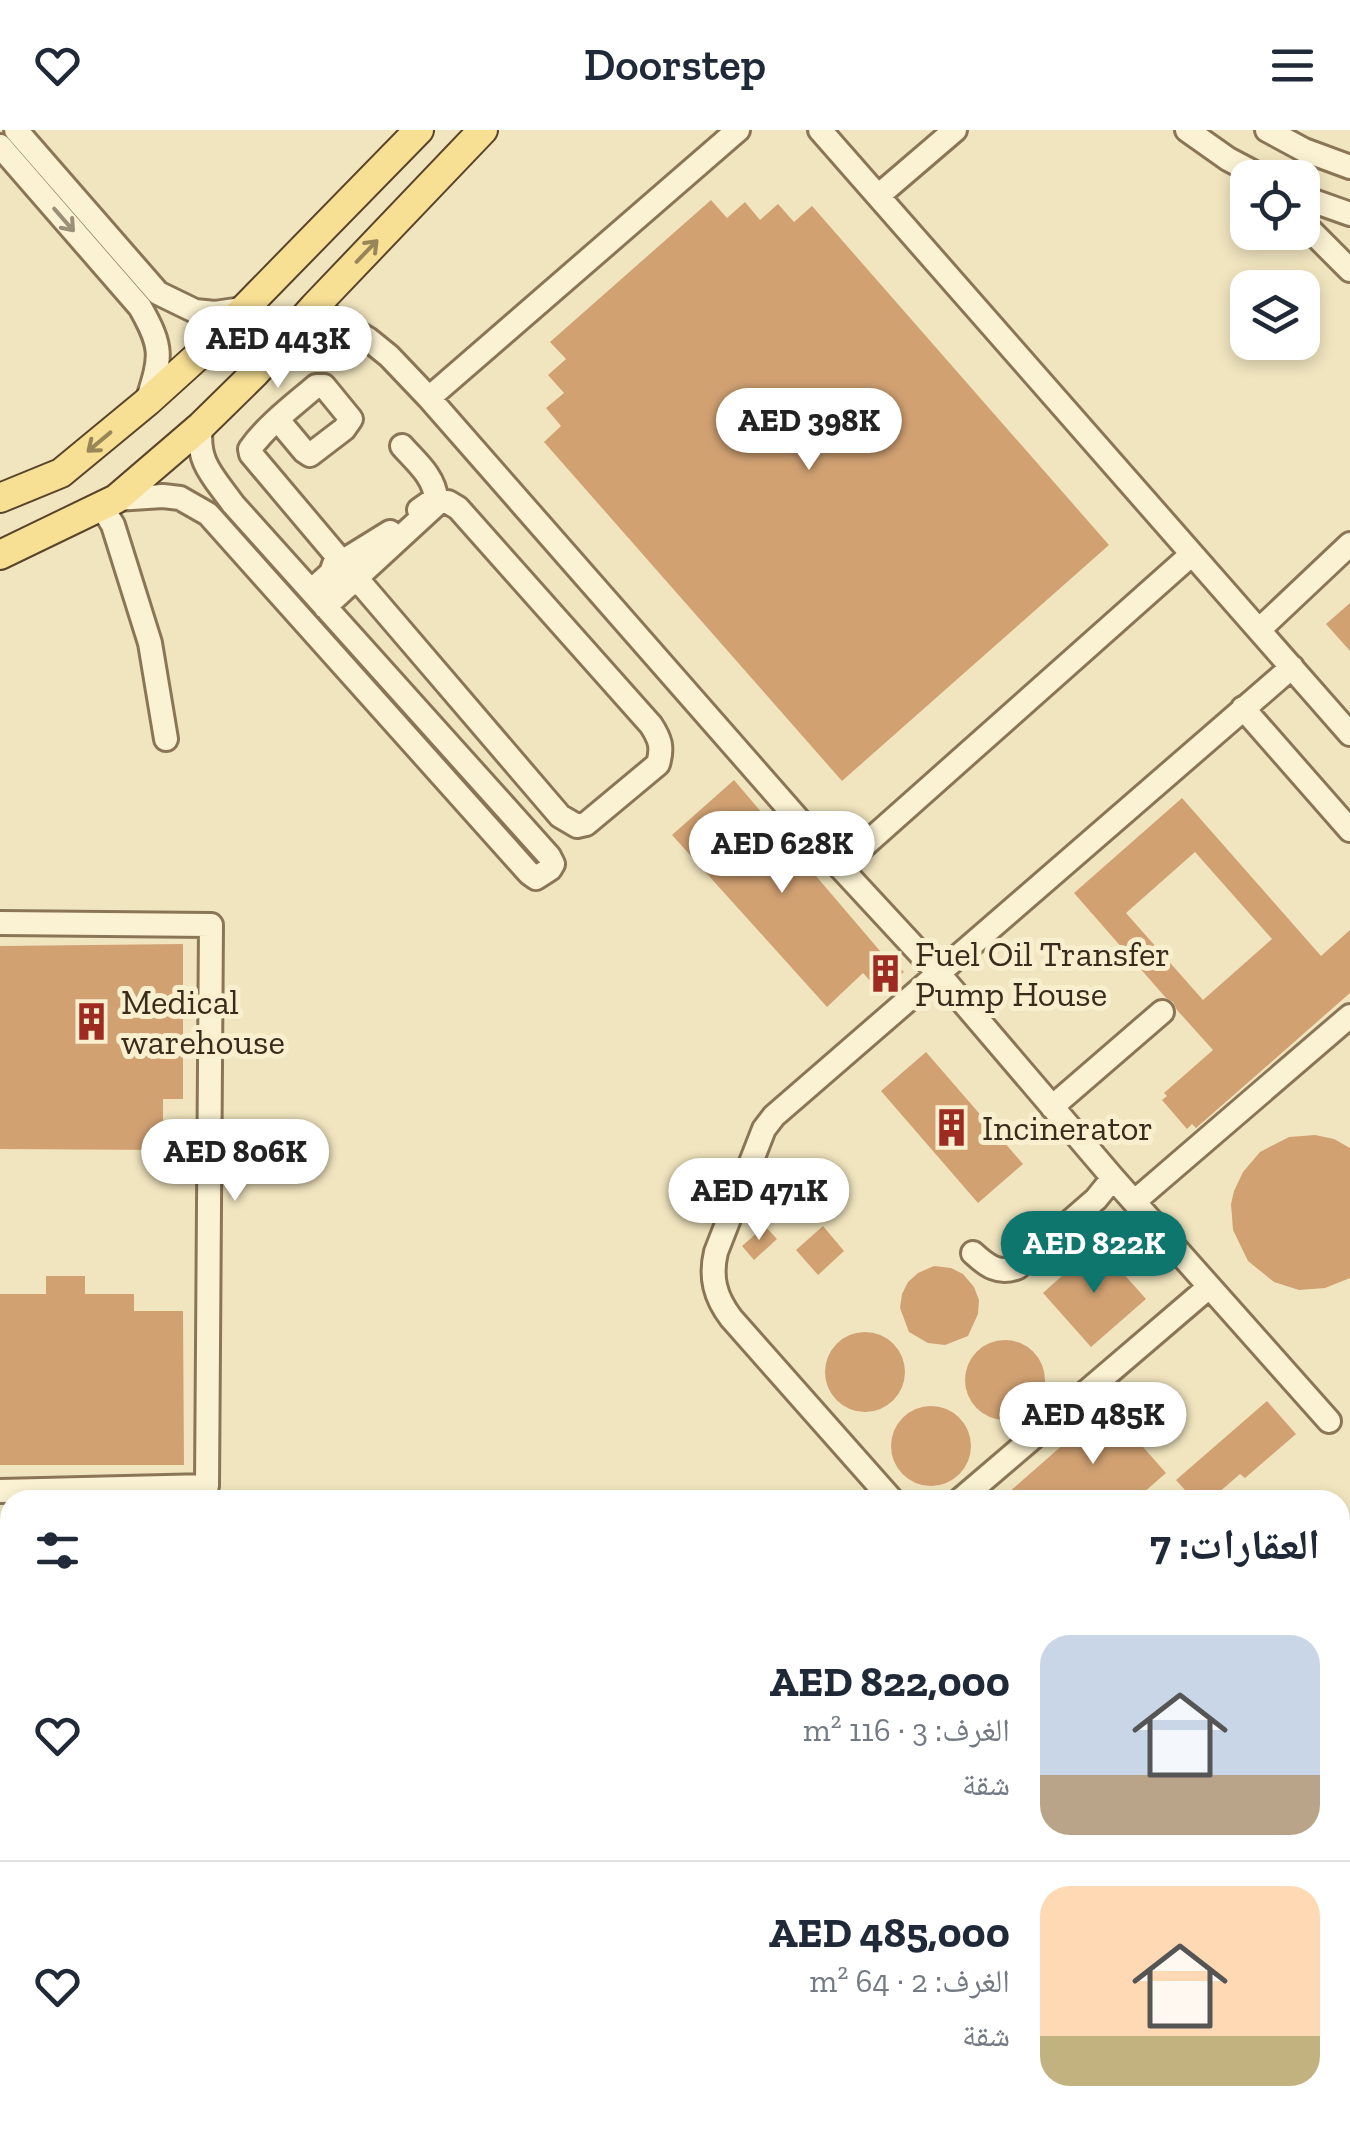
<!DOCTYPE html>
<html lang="ar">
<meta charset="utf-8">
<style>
:root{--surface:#fff;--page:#f6f6f7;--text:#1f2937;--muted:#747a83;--line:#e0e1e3;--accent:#0f766e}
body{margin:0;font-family:"Zilla Slab","Noto Naskh Arabic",serif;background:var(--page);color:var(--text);direction:rtl;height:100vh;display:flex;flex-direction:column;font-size:38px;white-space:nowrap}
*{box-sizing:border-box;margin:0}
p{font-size:32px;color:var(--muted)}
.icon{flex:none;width:55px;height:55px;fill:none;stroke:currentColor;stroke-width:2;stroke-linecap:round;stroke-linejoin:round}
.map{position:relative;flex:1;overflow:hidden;direction:ltr}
.side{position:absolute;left:0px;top:1360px;width:1350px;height:640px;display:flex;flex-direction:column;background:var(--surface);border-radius:30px 30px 0 0;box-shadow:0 5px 15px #0003;direction:rtl}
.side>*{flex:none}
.buttons{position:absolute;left:1230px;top:30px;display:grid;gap:20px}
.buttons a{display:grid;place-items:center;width:90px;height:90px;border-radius:20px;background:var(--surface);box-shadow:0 5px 15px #0003;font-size:50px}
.price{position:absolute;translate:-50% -85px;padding:0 22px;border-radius:35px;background:#fff;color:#222;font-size:32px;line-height:65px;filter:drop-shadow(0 2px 5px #0008)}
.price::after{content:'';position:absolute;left:50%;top:60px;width:30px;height:22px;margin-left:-15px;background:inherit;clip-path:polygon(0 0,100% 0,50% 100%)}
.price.on{background:var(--accent);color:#fff}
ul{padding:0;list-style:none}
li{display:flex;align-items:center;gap:30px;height:250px;padding:0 30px}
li+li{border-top:2px solid var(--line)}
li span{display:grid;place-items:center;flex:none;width:280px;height:200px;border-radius:30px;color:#555}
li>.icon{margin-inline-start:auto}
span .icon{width:120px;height:120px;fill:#fffc;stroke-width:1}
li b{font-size:42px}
h2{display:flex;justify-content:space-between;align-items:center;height:120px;padding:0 30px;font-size:42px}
header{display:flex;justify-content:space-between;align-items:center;height:130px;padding:0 30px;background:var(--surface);font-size:45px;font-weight:600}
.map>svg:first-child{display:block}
.building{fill:#d1a172;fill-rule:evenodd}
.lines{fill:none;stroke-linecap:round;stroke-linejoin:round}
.minor-casing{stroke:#8a7656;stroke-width:28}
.major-casing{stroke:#58432b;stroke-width:32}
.minor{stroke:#fbf2d3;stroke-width:22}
.major{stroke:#f7df94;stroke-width:28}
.oneway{stroke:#9a8f78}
.oneway2{stroke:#988658}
.labels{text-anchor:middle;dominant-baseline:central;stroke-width:10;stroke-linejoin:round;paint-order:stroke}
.poi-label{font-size:35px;fill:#392c1c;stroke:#f8efcf;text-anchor:start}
</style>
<header><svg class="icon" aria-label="menu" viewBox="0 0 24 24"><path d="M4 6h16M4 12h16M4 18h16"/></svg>Doorstep<svg class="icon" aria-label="heart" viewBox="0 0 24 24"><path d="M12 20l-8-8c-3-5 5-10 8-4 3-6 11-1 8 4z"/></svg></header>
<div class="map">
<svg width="1350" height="2000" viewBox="0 0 1350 2000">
<rect width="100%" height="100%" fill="#f1e5bf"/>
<path class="building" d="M711,70L727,88L745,72L760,90L778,74L794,92L812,76L1109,415L842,651L544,312L561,296L546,278L564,263L548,245L566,229L550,212Z
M1350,473V521L1326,494Z
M734,650L886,828L889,826L904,842L880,862L863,843L827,877L672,705Z
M1182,668L1321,826L1350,800V863L1196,998L1192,994L1187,999L1162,970L1167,966L1164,963L1213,920L1177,880L1173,872L1166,868L1074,763ZM1195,722L1272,809L1203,870L1126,783Z
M183,814V969H163V1020L0,1019V816Z
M926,922L1023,1034L978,1073L881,961Z
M1315,1005L1334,1009L1350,1018V1148L1325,1158L1299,1160L1274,1152L1248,1131L1233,1100L1231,1074L1234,1061L1243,1042L1260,1022L1289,1007Z
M765,1096L777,1109L754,1130L742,1116Z
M823,1096L844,1121L818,1145L796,1120Z
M1097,1114L1146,1169L1091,1217L1043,1163Z
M934,1136L951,1138L963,1144L974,1157L979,1170L978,1184L968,1206L945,1215L928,1213L909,1202L900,1178L902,1164L908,1152L918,1143Z
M46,1146H85V1164H134V1181H183L184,1335H0V1164H46Z
M825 1242a40 40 0 1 1 80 0a40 40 0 1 1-80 0Z
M965 1250a40 40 0 1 1 80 0a40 40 0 1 1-80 0Z
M1267,1271L1296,1304L1245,1348L1240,1344L1210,1370H1194L1176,1350Z
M1107,1276L1166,1343L1135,1370H1000Z
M891 1316a40 40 0 1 1 80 0a40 40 0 1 1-80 0Z"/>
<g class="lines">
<defs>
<path id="minor" d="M16,0L158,163L195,181L215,183L242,179
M820,0L1350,604
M1187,0L1228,29L1264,48
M1267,0L1304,20L1350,37
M0,16L140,177C164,219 161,227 147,272
M878,66L955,0
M1302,67L1350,84
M1302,92L1350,140
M314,177L368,209L389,226L429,268L840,737L939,844L1113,1048L1329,1291
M429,268L738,0
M278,290L304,321L310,325L344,299L351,289L324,256H316C294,275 267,295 250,319L251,324L337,426L331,443L311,461
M402,316C416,332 434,346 436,368L419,380
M116,369L163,366L180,368L208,384L529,743L536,748L550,739L553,734L549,726L233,374C213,346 196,332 201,296
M102,377L113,395L150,513L166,609
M331,443L348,428L390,402
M325,477L439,372H448L458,378L651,595C660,609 663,617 658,634L586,694L577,696L560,686L364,457L356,452L349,455
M1259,500L1350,414
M1243,578L1350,700
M840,737L1192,424
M0,793L211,795L207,1356L0,1361
M1052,977L1162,882
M1135,1071L1350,886
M973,1123C987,1136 999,1145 1018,1137L1096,1069L1113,1048
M892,1370L731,1188C715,1167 710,1147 716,1122L764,999L774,986L1292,537
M960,1370L1209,1157
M0,1538L10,1539
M0,1561H10
M0,1595H10
M1340,1630H1350
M1340,1661L1350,1662
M0,1788H10
M1340,1979H1350
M348,1990V2000
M869,1990L873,2000
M1110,1990V2000
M80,2000L84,1990
M693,2000L705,1990
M746,2000L758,1990
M984,2000L996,1990
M1264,2000V1990"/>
<path id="major" d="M0,368L61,343L147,272L200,224L419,0
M0,425L116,369L201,296L255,243L314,177L483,0"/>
</defs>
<use href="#minor" class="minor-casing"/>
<use href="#major" class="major-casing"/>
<use href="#minor" class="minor"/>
<use href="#major" class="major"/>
</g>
<defs><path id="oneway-shaft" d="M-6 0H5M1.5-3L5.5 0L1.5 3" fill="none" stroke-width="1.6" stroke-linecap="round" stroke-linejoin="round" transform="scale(2.5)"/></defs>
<use class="oneway" href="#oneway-shaft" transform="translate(64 90) rotate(49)"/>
<g class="oneway2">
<use href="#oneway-shaft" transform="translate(367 121) rotate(-46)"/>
<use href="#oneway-shaft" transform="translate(99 312) rotate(140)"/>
</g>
<defs>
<symbol id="building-bare" viewBox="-9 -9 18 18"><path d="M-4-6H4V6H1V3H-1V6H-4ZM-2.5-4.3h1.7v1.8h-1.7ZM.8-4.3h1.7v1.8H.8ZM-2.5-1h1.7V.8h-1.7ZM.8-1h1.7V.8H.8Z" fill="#9d2b22" stroke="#f8efcf" stroke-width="2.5" paint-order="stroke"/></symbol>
</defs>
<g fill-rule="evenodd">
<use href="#building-bare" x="858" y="816" width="55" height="55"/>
<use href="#building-bare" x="64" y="864" width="55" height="55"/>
<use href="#building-bare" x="924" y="970" width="55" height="55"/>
</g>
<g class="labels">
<g class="poi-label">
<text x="915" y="824">Fuel Oil Transfer<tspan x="915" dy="40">Pump House</tspan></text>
<text x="121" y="872">Medical<tspan x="121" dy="40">warehouse</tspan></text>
<text x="982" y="998">Incinerator</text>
</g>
</g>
</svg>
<div class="buttons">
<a><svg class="icon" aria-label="locate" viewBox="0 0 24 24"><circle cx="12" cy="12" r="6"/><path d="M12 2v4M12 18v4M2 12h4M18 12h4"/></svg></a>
<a><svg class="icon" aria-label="layers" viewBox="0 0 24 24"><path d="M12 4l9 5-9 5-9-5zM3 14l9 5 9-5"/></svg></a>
</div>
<b class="price" style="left:278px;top:261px">AED 443K</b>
<b class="price" style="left:809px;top:343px">AED 398K</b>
<b class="price" style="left:782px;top:766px">AED 628K</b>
<b class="price" style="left:235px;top:1074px">AED 806K</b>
<b class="price" style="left:759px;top:1113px">AED 471K</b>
<b class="price on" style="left:1094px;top:1166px">AED 822K</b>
<b class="price" style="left:1093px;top:1337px">AED 485K</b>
<section class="side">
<h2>العقارات: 7<svg class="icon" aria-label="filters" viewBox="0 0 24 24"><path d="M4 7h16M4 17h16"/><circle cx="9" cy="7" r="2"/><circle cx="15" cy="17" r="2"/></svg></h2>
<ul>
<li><span style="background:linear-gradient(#c9d6e8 70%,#b9a48a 0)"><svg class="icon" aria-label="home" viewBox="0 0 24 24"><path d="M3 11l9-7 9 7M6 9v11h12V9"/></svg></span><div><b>AED 822,000</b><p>الغرف: 3 · 116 m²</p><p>شقة</p></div><svg class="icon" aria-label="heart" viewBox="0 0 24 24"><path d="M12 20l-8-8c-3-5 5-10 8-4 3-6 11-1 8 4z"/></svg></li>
<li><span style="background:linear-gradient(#ffd9b3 75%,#c2b280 0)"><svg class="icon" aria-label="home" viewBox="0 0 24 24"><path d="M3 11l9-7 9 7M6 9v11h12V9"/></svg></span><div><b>AED 485,000</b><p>الغرف: 2 · 64 m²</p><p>شقة</p></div><svg class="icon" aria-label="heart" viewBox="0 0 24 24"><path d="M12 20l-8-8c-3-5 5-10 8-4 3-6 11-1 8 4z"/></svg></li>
</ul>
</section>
</div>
